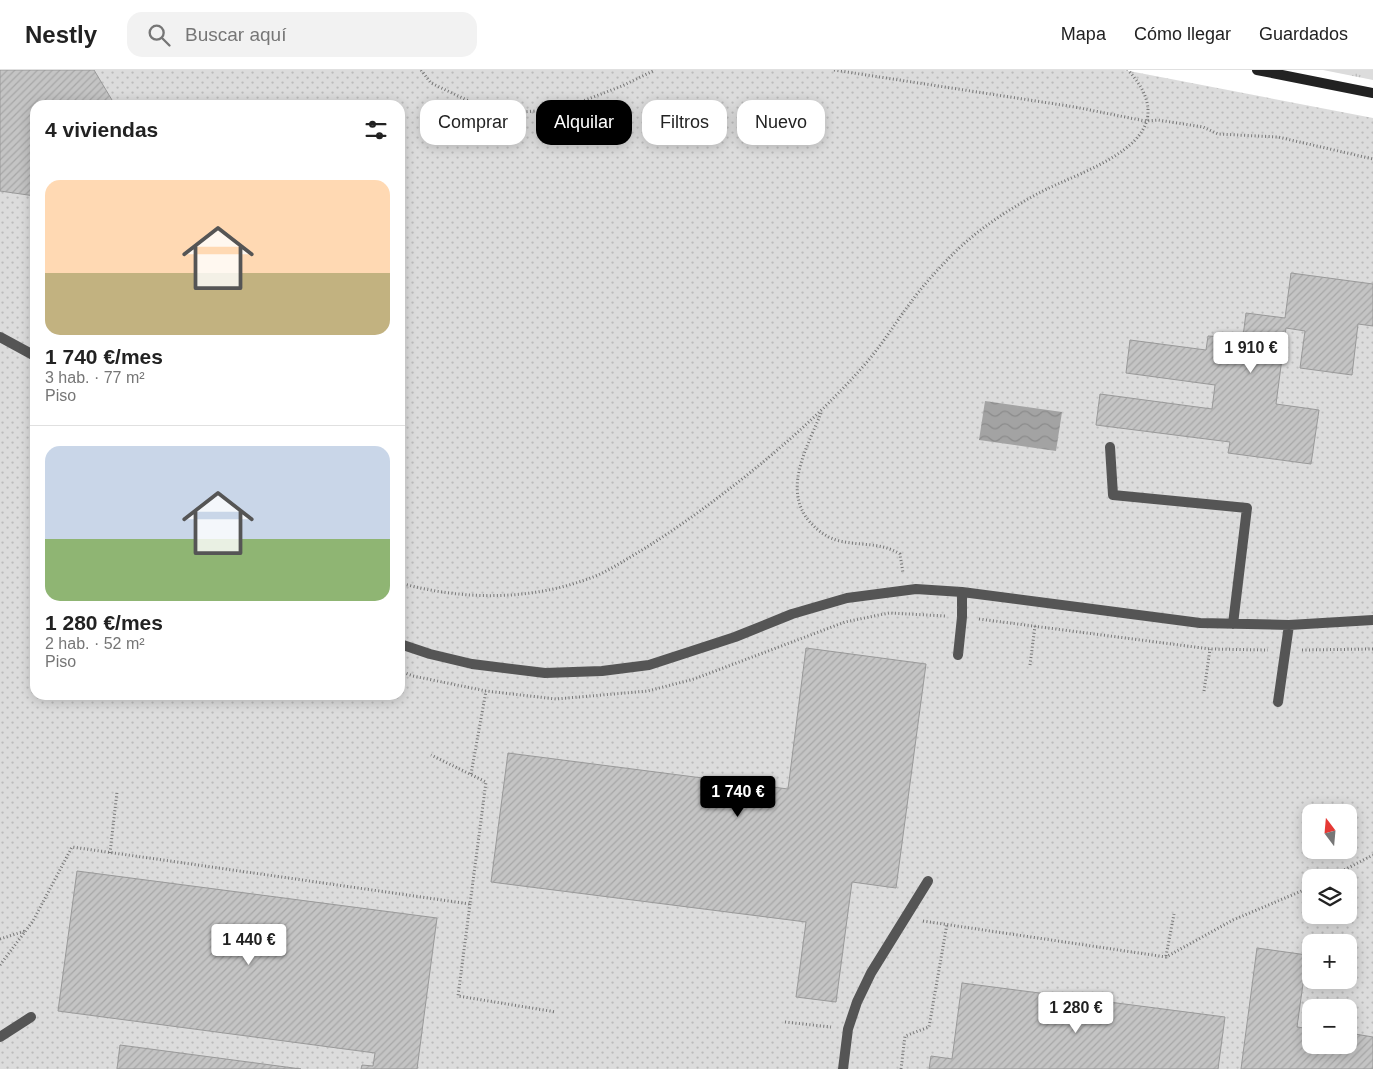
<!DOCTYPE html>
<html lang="es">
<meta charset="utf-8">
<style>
:root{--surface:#fff;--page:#f2f2f2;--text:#222;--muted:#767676;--line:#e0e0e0;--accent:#000}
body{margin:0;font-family:Arial,sans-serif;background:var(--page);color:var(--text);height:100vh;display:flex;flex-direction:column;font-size:19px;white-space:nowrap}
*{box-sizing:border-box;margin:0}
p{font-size:16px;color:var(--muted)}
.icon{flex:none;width:28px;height:28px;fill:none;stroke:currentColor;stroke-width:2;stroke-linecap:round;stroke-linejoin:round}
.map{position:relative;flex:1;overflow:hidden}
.panel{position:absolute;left:30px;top:30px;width:375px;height:600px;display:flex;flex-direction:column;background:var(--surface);border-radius:15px;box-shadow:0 2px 12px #0003}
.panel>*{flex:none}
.guide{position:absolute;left:420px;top:30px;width:475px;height:45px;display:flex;gap:10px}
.needle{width:32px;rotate:344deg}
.controls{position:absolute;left:1302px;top:734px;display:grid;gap:10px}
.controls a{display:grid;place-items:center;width:55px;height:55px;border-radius:10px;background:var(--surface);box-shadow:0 2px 12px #0003;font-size:25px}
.price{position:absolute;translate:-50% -42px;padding:0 11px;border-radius:5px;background:#fff;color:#222;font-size:16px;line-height:32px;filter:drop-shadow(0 1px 2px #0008)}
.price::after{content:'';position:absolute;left:50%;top:30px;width:15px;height:11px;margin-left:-8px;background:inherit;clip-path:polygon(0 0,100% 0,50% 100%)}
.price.active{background:var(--accent);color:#fff}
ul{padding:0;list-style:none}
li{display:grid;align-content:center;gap:10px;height:265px;padding:0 15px}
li+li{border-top:1px solid var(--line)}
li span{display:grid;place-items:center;height:155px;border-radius:15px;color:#555}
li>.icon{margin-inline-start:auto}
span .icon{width:90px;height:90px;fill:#fffc;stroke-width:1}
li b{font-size:21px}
h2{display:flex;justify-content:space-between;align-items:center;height:60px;padding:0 15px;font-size:21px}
.chip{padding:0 18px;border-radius:15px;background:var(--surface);box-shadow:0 2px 12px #0003;font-size:18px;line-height:45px}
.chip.active{background:var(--accent);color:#fff}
header{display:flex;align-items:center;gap:30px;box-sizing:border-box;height:70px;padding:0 25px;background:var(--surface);border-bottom:1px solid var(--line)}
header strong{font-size:24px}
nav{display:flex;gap:28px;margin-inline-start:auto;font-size:18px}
.search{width:350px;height:45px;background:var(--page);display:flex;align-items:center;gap:12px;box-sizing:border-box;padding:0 18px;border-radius:15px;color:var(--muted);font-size:19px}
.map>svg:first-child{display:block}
.grass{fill:url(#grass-tufts)}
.park{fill:url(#park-dots);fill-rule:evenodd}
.water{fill:url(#water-waves)}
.building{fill:url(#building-hatch);stroke:#999}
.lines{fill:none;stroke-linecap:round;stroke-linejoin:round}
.path{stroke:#777;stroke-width:3;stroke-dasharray:1 2.5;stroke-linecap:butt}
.lane{stroke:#555;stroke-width:10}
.secondary{stroke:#222;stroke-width:10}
</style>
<header>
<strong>Nestly</strong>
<div class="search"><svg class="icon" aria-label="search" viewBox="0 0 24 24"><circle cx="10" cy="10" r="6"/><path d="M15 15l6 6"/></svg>Buscar aquí</div>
<nav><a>Mapa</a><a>Cómo llegar</a><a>Guardados</a></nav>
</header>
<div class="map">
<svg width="1373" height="999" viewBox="0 0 1373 999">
<defs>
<pattern id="grass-tufts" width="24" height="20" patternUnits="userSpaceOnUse" patternTransform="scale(1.25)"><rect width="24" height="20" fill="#dcdcdc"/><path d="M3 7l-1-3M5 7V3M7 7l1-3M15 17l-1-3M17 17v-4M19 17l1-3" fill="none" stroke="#bbb"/></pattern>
<pattern id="park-dots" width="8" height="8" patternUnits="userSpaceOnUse" patternTransform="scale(1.25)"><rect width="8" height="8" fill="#dcdcdc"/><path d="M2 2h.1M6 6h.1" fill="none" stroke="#bbb" stroke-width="1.8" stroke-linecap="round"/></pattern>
<pattern id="water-waves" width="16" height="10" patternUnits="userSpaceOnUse" patternTransform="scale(1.25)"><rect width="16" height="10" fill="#a3a3a3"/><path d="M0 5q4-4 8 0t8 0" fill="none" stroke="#8b8b8b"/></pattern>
<pattern id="building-hatch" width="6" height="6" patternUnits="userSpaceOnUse" patternTransform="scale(1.25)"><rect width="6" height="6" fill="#c4c4c4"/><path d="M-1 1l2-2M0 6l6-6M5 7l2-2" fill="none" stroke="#a7a7a7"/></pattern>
</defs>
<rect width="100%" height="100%" fill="#fff"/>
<path class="grass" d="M1323,0H1373V10Z"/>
<path class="park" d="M0,0H1124L1373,48V999H0ZM35,35H400V625H35ZM1311,742H1349V780H1311ZM1311,808H1349V845H1311ZM1311,872H1349V910H1311ZM1311,938H1349V975H1311Z"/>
<path class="water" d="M985,331L1062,342L1056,381L979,370Z"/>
<path class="building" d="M0,0H94L115,35H35V126L0,121Z
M1291,203L1373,214V256L1358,254L1352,305L1300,298L1305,261L1286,258L1276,334L1319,340L1311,394L1228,383L1230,372L1096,355L1100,324L1212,339L1215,315L1126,303L1130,270L1206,280L1208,266L1224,267L1222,279L1241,282L1246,243L1285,248Z
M806,578L926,594L896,818L852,812L836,932L796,927L806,852L491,812L508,683L788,719Z
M77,801L437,848L417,999H361L362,995L373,996L375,983L58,941Z
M1257,878L1307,885L1297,957L1311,959V975H1349V963L1373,967V999H1241Z
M962,913L1225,947L1218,999H929L931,986L952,989Z
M120,975L301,999H117Z"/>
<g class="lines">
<path class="path" d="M421,0L431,13L496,44L562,39L622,16L655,0
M834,0L1075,37L1145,51L1158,50L1203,57L1218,64L1278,67L1373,89
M821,343C808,376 782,418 809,451C818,461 827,468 840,471C861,476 881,472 900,484L903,503
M400,513C465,531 535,531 598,505C611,499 624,491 637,483C672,462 705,438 737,413C784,376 828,337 867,292C883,273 896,252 911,232C924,214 940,197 956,181C980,158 1008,140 1037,124C1083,99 1193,72 1128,0
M979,549L1210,579L1268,580
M1302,580L1373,579
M1030,595L1035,556
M400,601L413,606L486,621L556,629L648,621L694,609L845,552L889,543L946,546
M1204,621L1210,579
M471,704L486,621
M110,783L117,722
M1329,808L1373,785
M470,834L458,926L556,942
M923,851L1166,887L1233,850L1311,817
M0,869L25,861
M1166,886L1174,844
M0,895L33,851L72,777L470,834L486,712L431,685
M785,952L831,957
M901,999L905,966L929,957L947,854"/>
<path class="lane" d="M0,267L35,286
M1110,377L1113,425L1247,438L1233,554
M400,574L430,584L472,594L545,603L602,601L649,595L735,567L792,544L847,528L916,519L962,522L1200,553L1289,555L1373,550
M958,585L962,547V522
M1278,632L1289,555
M0,967L31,947
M843,999L848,959L857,932L871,903L928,811"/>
<path class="secondary" d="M1257,0L1373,23"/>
</g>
</svg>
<div class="controls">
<a><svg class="needle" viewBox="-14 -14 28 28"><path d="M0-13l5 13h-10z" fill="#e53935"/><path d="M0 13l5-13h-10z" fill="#767676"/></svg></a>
<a><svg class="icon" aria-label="layers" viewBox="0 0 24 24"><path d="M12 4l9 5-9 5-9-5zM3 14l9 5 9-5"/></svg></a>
<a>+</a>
<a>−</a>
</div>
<b class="price" style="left:1251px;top:304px">1 910 €</b>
<b class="price active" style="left:738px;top:748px">1 740 €</b>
<b class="price" style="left:249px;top:896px">1 440 €</b>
<b class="price" style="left:1076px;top:964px">1 280 €</b>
<div class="guide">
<a class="chip">Comprar</a>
<a class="chip active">Alquilar</a>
<a class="chip">Filtros</a>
<a class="chip">Nuevo</a>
</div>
<section class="panel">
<h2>4 viviendas<svg class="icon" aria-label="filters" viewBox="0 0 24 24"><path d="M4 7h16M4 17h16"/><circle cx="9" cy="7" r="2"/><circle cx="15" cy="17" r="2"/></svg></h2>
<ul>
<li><span style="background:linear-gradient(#ffd9b3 60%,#c2b280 0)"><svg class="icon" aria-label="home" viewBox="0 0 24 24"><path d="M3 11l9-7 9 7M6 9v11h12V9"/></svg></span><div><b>1 740 €/mes</b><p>3 hab. · 77 m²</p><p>Piso</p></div></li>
<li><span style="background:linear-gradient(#c9d6e8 60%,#8fb573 0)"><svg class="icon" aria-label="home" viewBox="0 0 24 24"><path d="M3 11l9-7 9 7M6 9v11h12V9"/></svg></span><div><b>1 280 €/mes</b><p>2 hab. · 52 m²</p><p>Piso</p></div></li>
</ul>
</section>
</div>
